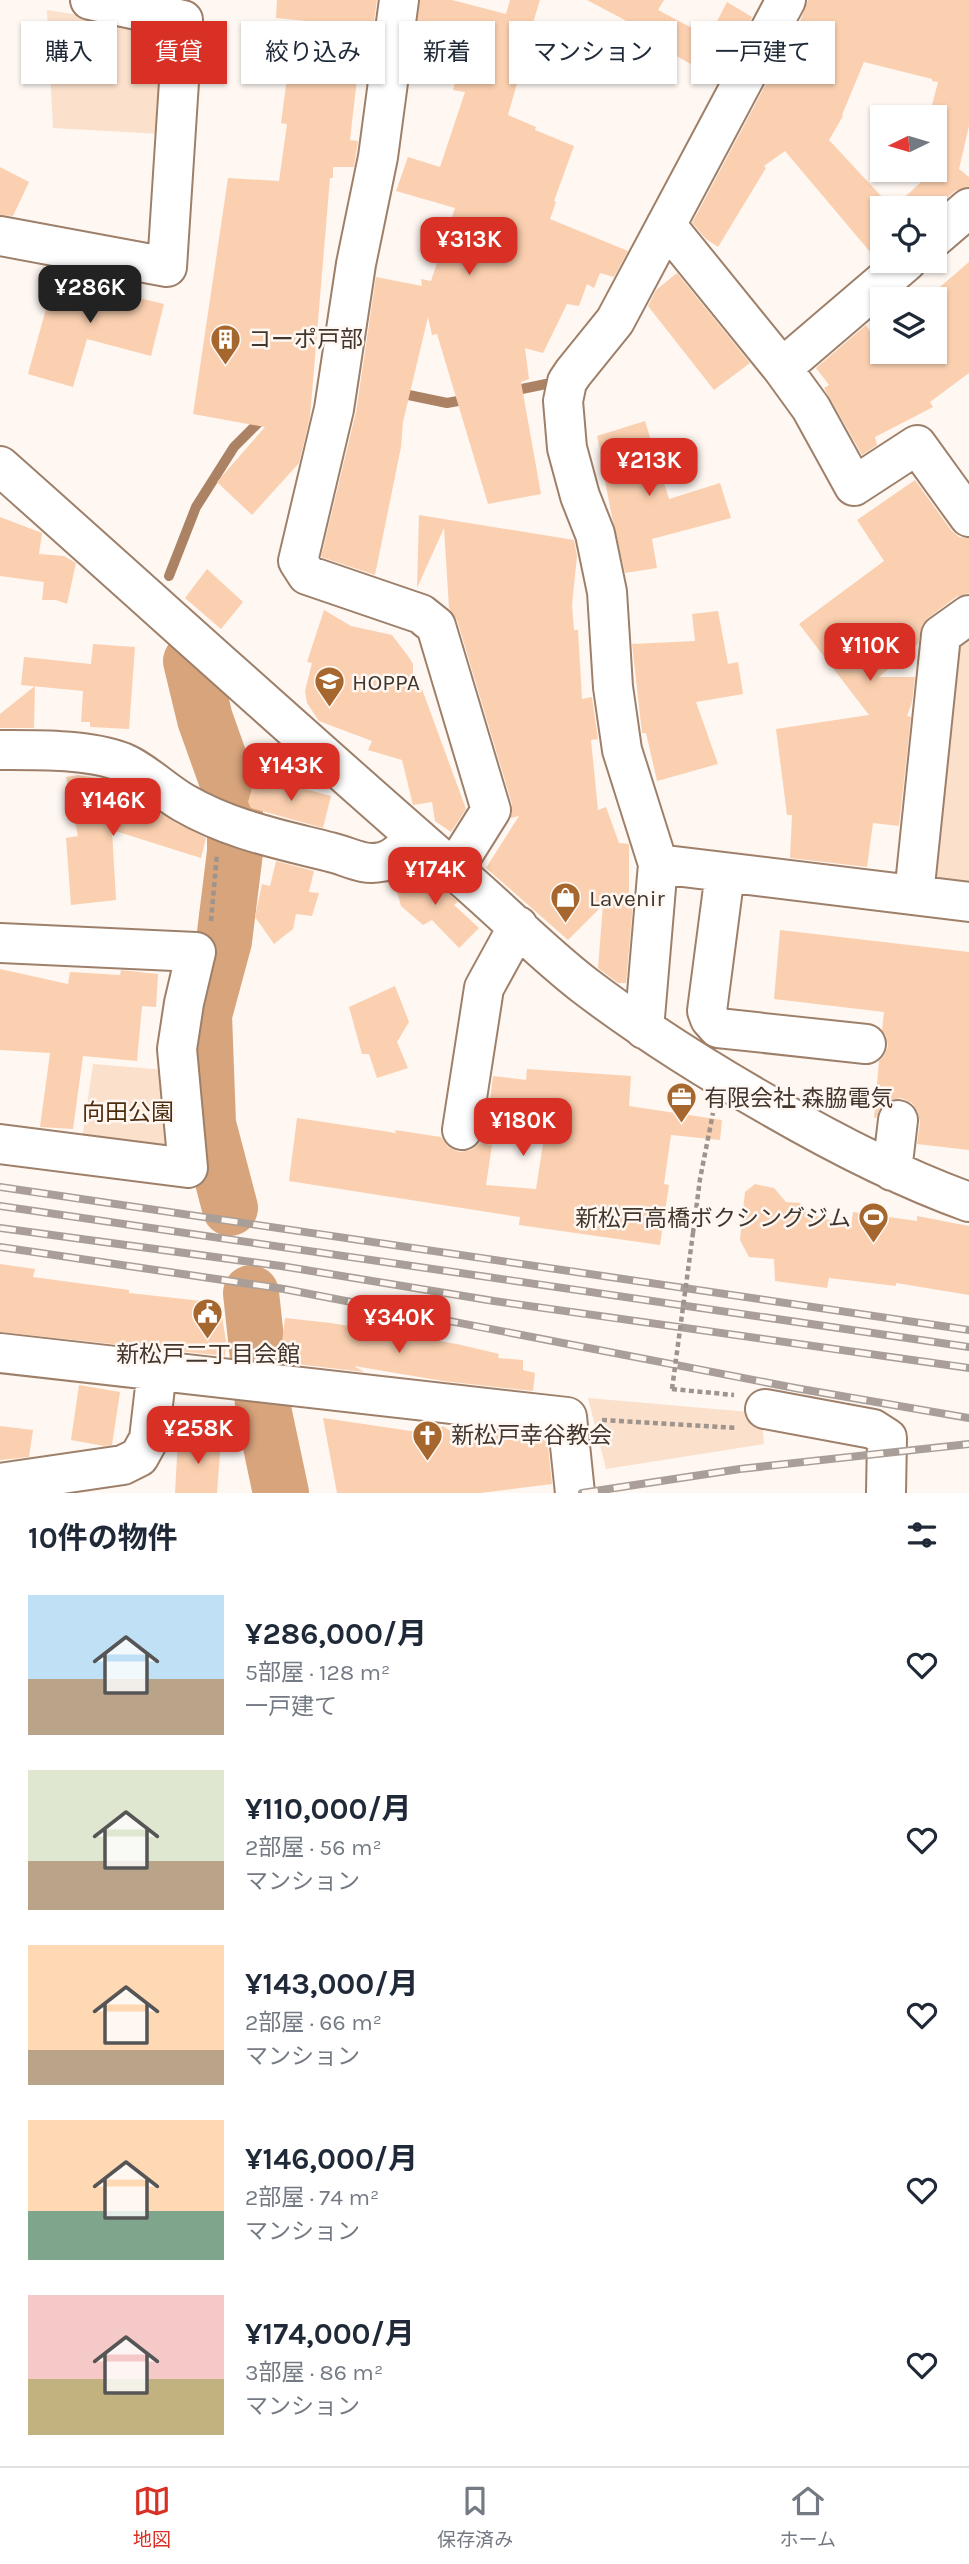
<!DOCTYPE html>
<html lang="ja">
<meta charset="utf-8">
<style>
:root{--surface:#fff;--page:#f6f6f7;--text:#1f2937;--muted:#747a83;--line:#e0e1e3;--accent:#d93025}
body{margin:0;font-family:Karla,"Noto Sans JP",sans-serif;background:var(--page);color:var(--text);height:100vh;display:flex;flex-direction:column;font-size:26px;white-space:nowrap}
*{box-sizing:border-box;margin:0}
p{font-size:23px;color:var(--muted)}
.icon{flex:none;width:38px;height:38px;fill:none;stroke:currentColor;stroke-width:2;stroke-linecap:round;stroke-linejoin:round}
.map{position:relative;height:1493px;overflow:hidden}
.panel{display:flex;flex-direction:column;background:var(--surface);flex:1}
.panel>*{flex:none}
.hud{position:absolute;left:21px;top:21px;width:928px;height:63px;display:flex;gap:14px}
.needle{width:46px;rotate:265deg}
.controls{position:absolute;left:870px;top:105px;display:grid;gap:14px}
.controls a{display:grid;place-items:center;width:77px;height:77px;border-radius:0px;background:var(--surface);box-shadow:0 2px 5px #0004;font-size:35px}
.price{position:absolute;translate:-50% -60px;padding:0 16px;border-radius:14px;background:var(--accent);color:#fff;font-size:23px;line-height:46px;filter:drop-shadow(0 2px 4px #0008)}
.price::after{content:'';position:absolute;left:50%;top:42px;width:21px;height:16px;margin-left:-10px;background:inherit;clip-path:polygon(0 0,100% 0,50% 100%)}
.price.current{background:#222;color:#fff}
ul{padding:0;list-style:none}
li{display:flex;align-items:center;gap:21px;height:175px;padding:0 28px}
li span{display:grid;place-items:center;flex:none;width:196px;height:140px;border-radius:0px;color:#555}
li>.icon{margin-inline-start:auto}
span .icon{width:84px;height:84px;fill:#fffc;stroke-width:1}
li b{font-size:30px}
h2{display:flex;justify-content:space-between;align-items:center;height:84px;padding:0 28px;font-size:30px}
.pill{padding:0 24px;border-radius:0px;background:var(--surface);box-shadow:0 2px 5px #0004;font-size:24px;line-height:63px}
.pill.current{background:var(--accent);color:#fff}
.dock{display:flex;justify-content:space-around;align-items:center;height:98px;border-top:2px solid var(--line);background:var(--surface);font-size:19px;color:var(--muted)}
.dock a{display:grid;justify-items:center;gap:4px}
.dock .current{color:var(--accent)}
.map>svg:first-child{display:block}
.green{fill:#fbe0cc}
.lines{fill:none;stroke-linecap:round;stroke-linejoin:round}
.stream{stroke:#ab8364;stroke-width:10}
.river{stroke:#d7a47c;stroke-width:56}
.building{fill:#fbd0b0}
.minor-casing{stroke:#9e806a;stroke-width:42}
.path{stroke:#9e948d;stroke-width:4.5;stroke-dasharray:5 3.5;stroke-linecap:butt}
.minor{stroke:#fff;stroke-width:38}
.rail-casing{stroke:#a99f98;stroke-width:8}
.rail{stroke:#fef7f2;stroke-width:5;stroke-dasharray:16;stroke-linecap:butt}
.path-bridge{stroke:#9e948d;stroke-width:4.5;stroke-dasharray:5 3.5;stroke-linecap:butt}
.labels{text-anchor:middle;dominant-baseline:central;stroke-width:5;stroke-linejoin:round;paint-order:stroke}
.poi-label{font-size:23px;fill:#43362d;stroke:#fef7f2;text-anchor:start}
.park-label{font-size:23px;fill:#4d2b0c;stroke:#fef7f2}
</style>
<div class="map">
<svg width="969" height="1493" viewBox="0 0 969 1493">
<rect width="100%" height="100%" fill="#fef7f2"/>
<path class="green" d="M47,10L157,28L166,39L161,134L53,128Z
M969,630V890L925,885L959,637Z
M93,1064L166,1070L173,1148L81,1146Z
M588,1398L761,1413L764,1444L606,1469Z"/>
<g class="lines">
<path class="stream" d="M512,391L546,384
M399,393L447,403L469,399
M169,576L196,507L234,447L265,416"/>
<path class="river" d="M191,661L205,719L235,803V852L224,941L204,1015L208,1124L230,1208
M251,1293L264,1413L281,1493"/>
</g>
<path class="building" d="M277,0H377L367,71L358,70L350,140L358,141L354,167H333V178H330L310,417L299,463L252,515L217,482L265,427L193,414L228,178L279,181L287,124L281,123L287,78L322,80L328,23L276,18Z
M420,0H452L506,14L510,0H540L520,65L522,66L508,115L536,127L535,130L574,146L554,201L556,202L550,219L628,251L614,277L600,273L594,288L587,284L579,306L567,304L543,353L525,348L529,379L521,382L541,494L488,504L437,334L432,335L428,317L403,422L401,447L375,575L321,557L356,412L376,277L422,286L421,279L431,281L455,208L396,191L408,157L440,167L465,92L453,90L455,83L410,79Z
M587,0H664L658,10L709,37L727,2L752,17L719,80L652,42L655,36Z
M808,0H969V126L959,169L969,177V187L955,191L935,208H893L934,170V117H929L938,82L932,81V79L864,62L842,115L843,116L829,140L882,197V254L876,259L785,151L764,166L766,168L718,247L706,239L692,223L790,39L793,40Z
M0,167L29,182L13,216L0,215Z
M969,262V373L930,402L933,407L875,437L877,445L862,455L824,388L829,385L816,368L866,325L882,352H934V292Z
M57,269L104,278L101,289L164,304L151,356L87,339L73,387L28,374Z
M677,273L750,363L714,390L648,306L656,290Z
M645,421L669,499L720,483L731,518L652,539L657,568L625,573L612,517L604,476L606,475L597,436Z
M915,480L951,530L959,537L969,538V593L956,597L928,618L922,625L918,644L879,677H915L912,702L907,716L911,717L899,826L873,823L867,867L790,858L792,815H787L776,729L869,715L799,624L884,561L857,520Z
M419,515L574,540L577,556L572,605L574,630H578L582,699L592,697L598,739L591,740L598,810L606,807L619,843L629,844V904H633L626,983H618L598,968L603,905L568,940L486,868L519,816L511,818L512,804L457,620L449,608L444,528L417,588Z
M0,517L42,533L39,554L64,556L76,563L67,604L56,600H42L44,582L0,576Z
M207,569L243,602L221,629L185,598Z
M324,610L351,626L392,635L408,656L413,664V679L419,681L466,809L451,832L435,821L432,802L413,805L402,760L368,750L372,741L319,721L307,703L305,691L312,663L307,662Z
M718,611L728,664L738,662L743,694L696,702L718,764L657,781L646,733H642L632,644L695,641L692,614Z
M93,644L135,647L129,729L90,727V722H81L83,691L21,685L24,657L91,664Z
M35,686L34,728H0V714Z
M78,775L97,778L101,793L130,797L129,800L151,807L174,822L206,838L201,858L112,830L116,900L71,905L66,838L78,836L66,777Z
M279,782L331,796L323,828L251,808L248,802L253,785Z
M276,861L314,871L309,892L319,893L312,916L296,914L293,929L274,944L255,917L262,884L270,886Z
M422,871L458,902L454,905L479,928L459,948L432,920L423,925L401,906L395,885Z
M780,930L969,952V1150L917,1144L920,1123L918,1112L912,1103L901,1098L889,1100L880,1108L876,1118H874L879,1061L884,1056L888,1046L886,1036L882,1030L884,1012L774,999Z
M0,969L68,984L70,972L120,975L121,970L158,974L156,1007L142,1006L137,1061L83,1056L73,1129L40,1127L50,1053L0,1050Z
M395,986L409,1022L397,1042L408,1068L377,1078L369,1054H362L349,1007Z
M527,1069L631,1076L629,1106L722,1120L720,1140L671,1135L664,1184L669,1185L660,1245L519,1225L520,1217L289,1181L297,1118L396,1133L395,1130L441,1137L448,1147L459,1152L471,1150L480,1143L492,1145L486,1185L536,1189L544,1137L486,1133L493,1076L526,1080Z
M755,1184L774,1188L786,1202L800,1203L807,1213L851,1227L853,1212L917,1221V1216L969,1226V1295L896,1283V1286L829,1278L827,1288L775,1281L774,1259L749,1257L740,1240L745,1192Z
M0,1264L35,1269L33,1277L129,1290V1293L220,1303L226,1341L225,1356L0,1332Z
M285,1318L331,1323L457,1344L499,1354L498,1358L523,1360V1370L535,1373L533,1391L443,1381L354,1366L364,1372L287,1363L282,1342Z
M79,1385L120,1392L112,1445L104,1446L71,1440Z
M323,1418L431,1434L443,1426L452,1432L474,1429L547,1437L552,1484L480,1493H337Z
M0,1426L33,1430L29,1457L0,1460Z
M178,1438L221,1440L217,1493H175Z"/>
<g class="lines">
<defs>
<path id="minor" d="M399,0L378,157L356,264L334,409L298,561L307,575L421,614L436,626L491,810L454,869
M666,225L782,368L907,261
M0,236L167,267L183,20L90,0
M934,238L969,208
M782,368L811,408L854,486L917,445L969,517
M0,466C152,601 302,738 455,871C499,908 539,950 584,985C643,1030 705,1069 770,1106C834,1143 899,1177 969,1202
M0,750C36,750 88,749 122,762C144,771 163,791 184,803C231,830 279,839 330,852C348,856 362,866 381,862C395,860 405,847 415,838
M658,864L969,902
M725,873L707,1011L710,1019L718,1028L866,1044
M914,895L941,635L969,615
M0,943L196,952L184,1003L177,1049L188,1168L0,1144
M644,1029L658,864L622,750L613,687L607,592L595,534L580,496L567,448L563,401L567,382L573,373L615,321L786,0
M462,1130L484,988L518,926
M892,1171L898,1120
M0,1353L567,1417L575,1493
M765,1409L873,1429L887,1438L886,1493
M0,1483L123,1465L139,1457L149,1439L157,1370"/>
</defs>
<use href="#minor" class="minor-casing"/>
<path class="path" d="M211,921L217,854
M693,1233L700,1179L713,1113
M672,1389L734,1395
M602,1420L737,1428"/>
<use href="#minor" class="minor"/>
<defs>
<path id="rail" d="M0,1187L969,1330
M0,1206L969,1347
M0,1228L281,1266L494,1301L969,1368
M0,1247L284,1289L795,1388L969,1418
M582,1493L740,1469L969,1444"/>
</defs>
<use href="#rail" class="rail-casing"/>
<use href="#rail" class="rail"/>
<path class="path-bridge" d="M672,1389L693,1233"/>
</g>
<defs>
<symbol id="building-pin" viewBox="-11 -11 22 30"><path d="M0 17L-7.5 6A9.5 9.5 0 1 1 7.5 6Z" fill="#a6672f" stroke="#fef7f2"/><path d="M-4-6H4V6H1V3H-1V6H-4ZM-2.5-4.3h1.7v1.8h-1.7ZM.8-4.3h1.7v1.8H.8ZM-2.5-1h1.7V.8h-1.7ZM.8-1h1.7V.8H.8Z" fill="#fff"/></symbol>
<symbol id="school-pin" viewBox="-11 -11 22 30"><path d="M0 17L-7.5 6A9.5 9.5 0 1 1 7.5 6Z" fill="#a6672f" stroke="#fef7f2"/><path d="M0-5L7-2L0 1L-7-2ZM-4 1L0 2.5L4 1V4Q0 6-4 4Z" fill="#fff"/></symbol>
<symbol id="shop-pin" viewBox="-11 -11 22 30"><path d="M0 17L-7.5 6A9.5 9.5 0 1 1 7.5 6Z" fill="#a6672f" stroke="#fef7f2"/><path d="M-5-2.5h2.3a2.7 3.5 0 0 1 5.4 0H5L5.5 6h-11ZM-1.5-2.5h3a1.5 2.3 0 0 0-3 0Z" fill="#fff"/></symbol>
<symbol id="office-pin" viewBox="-11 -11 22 30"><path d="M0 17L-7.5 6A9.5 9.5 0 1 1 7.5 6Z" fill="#a6672f" stroke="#fef7f2"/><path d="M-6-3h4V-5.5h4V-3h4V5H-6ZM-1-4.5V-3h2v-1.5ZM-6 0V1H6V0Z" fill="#fff"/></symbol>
<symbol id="stadium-pin" viewBox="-11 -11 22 30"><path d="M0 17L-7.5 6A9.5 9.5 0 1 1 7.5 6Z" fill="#a6672f" stroke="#fef7f2"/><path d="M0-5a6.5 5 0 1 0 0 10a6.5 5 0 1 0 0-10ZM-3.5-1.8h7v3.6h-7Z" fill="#fff"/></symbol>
<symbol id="civic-pin" viewBox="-11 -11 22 30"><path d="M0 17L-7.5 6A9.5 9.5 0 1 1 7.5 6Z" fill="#a6672f" stroke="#fef7f2"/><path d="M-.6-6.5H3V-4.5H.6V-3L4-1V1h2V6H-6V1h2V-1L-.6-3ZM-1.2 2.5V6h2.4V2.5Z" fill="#fff"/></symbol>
<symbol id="church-pin" viewBox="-11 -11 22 30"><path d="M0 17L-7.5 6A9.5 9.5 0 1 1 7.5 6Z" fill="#a6672f" stroke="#fef7f2"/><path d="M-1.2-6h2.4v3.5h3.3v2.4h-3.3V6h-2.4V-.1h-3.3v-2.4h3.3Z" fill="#fff"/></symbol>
</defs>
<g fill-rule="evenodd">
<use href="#building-pin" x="208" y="322" width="35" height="47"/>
<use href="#school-pin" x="312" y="664" width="35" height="47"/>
<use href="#shop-pin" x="548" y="880" width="35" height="47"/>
<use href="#office-pin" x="664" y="1080" width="35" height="47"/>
<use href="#stadium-pin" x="856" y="1200" width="35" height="47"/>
<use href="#civic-pin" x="190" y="1296" width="35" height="47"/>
<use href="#church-pin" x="410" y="1418" width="35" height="47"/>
</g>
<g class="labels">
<g class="poi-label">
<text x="248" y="339">コーポ戸部</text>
<text x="352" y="682">HOPPA</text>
<text x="589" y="898">Lavenir</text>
<text x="704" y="1098">有限会社 森脇電気</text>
<text x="851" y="1218" text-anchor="end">新松戸高橋ボクシングジム</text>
<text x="208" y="1354" text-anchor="middle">新松戸二丁目会館</text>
<text x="451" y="1435">新松戸幸谷教会</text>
</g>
<g class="park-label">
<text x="128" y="1112">向田公園</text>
</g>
</g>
</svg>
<div class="controls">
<a><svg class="needle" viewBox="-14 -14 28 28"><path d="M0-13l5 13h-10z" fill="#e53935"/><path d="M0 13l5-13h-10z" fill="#747a83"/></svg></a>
<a><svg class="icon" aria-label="locate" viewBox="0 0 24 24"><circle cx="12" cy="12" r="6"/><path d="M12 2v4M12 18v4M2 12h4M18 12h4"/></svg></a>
<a><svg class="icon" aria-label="layers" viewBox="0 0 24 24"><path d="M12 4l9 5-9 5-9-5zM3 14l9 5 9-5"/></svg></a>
</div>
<b class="price" style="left:469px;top:277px">¥313K</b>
<b class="price current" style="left:90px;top:325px">¥286K</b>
<b class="price" style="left:649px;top:498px">¥213K</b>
<b class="price" style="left:870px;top:683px">¥110K</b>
<b class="price" style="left:291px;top:803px">¥143K</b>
<b class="price" style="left:113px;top:838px">¥146K</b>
<b class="price" style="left:435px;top:907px">¥174K</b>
<b class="price" style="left:523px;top:1158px">¥180K</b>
<b class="price" style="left:399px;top:1355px">¥340K</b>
<b class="price" style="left:198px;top:1466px">¥258K</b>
<div class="hud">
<a class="pill">購入</a>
<a class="pill current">賃貸</a>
<a class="pill">絞り込み</a>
<a class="pill">新着</a>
<a class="pill">マンション</a>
<a class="pill">一戸建て</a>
</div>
</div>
<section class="panel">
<h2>10件の物件<svg class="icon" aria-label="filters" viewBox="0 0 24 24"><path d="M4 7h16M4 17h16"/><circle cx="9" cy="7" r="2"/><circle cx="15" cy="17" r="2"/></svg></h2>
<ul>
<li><span style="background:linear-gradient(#bfe0f5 60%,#b9a48a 0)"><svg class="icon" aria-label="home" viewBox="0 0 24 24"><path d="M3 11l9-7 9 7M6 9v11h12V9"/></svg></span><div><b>¥286,000/月</b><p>5部屋 · 128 m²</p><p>一戸建て</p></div><svg class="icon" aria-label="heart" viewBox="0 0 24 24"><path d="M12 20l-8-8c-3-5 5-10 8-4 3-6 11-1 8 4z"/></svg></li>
<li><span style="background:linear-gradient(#dfe7d0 65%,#b9a48a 0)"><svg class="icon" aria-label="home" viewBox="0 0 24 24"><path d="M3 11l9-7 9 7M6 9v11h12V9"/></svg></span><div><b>¥110,000/月</b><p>2部屋 · 56 m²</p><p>マンション</p></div><svg class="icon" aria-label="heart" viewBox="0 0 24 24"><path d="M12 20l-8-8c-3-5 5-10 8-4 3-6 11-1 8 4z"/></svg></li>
<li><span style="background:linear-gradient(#ffd9b3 75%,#b9a48a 0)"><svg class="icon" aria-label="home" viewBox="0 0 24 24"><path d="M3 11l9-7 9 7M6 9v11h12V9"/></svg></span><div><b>¥143,000/月</b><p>2部屋 · 66 m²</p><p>マンション</p></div><svg class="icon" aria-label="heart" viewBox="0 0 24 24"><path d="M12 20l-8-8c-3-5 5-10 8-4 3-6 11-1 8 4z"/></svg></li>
<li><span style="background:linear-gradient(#ffd9b3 65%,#7fa58c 0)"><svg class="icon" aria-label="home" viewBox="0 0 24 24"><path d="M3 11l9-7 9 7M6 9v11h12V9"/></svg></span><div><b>¥146,000/月</b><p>2部屋 · 74 m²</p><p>マンション</p></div><svg class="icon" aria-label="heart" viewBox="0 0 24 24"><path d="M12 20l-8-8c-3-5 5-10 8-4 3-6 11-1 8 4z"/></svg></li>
<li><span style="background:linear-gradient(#f6c9c9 60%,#c2b280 0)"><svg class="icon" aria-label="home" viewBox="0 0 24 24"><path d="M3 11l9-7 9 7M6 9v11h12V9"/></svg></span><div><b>¥174,000/月</b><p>3部屋 · 86 m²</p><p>マンション</p></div><svg class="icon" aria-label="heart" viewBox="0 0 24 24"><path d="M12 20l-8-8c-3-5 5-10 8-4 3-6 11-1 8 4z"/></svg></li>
</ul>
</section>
<nav class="dock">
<a class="current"><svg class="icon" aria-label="map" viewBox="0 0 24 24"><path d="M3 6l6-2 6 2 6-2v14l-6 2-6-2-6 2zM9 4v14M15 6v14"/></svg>地図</a>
<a><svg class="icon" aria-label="saved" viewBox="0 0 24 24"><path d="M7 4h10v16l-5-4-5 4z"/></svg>保存済み</a>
<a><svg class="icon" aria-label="home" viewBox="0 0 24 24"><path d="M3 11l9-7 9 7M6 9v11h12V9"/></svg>ホーム</a>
</nav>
